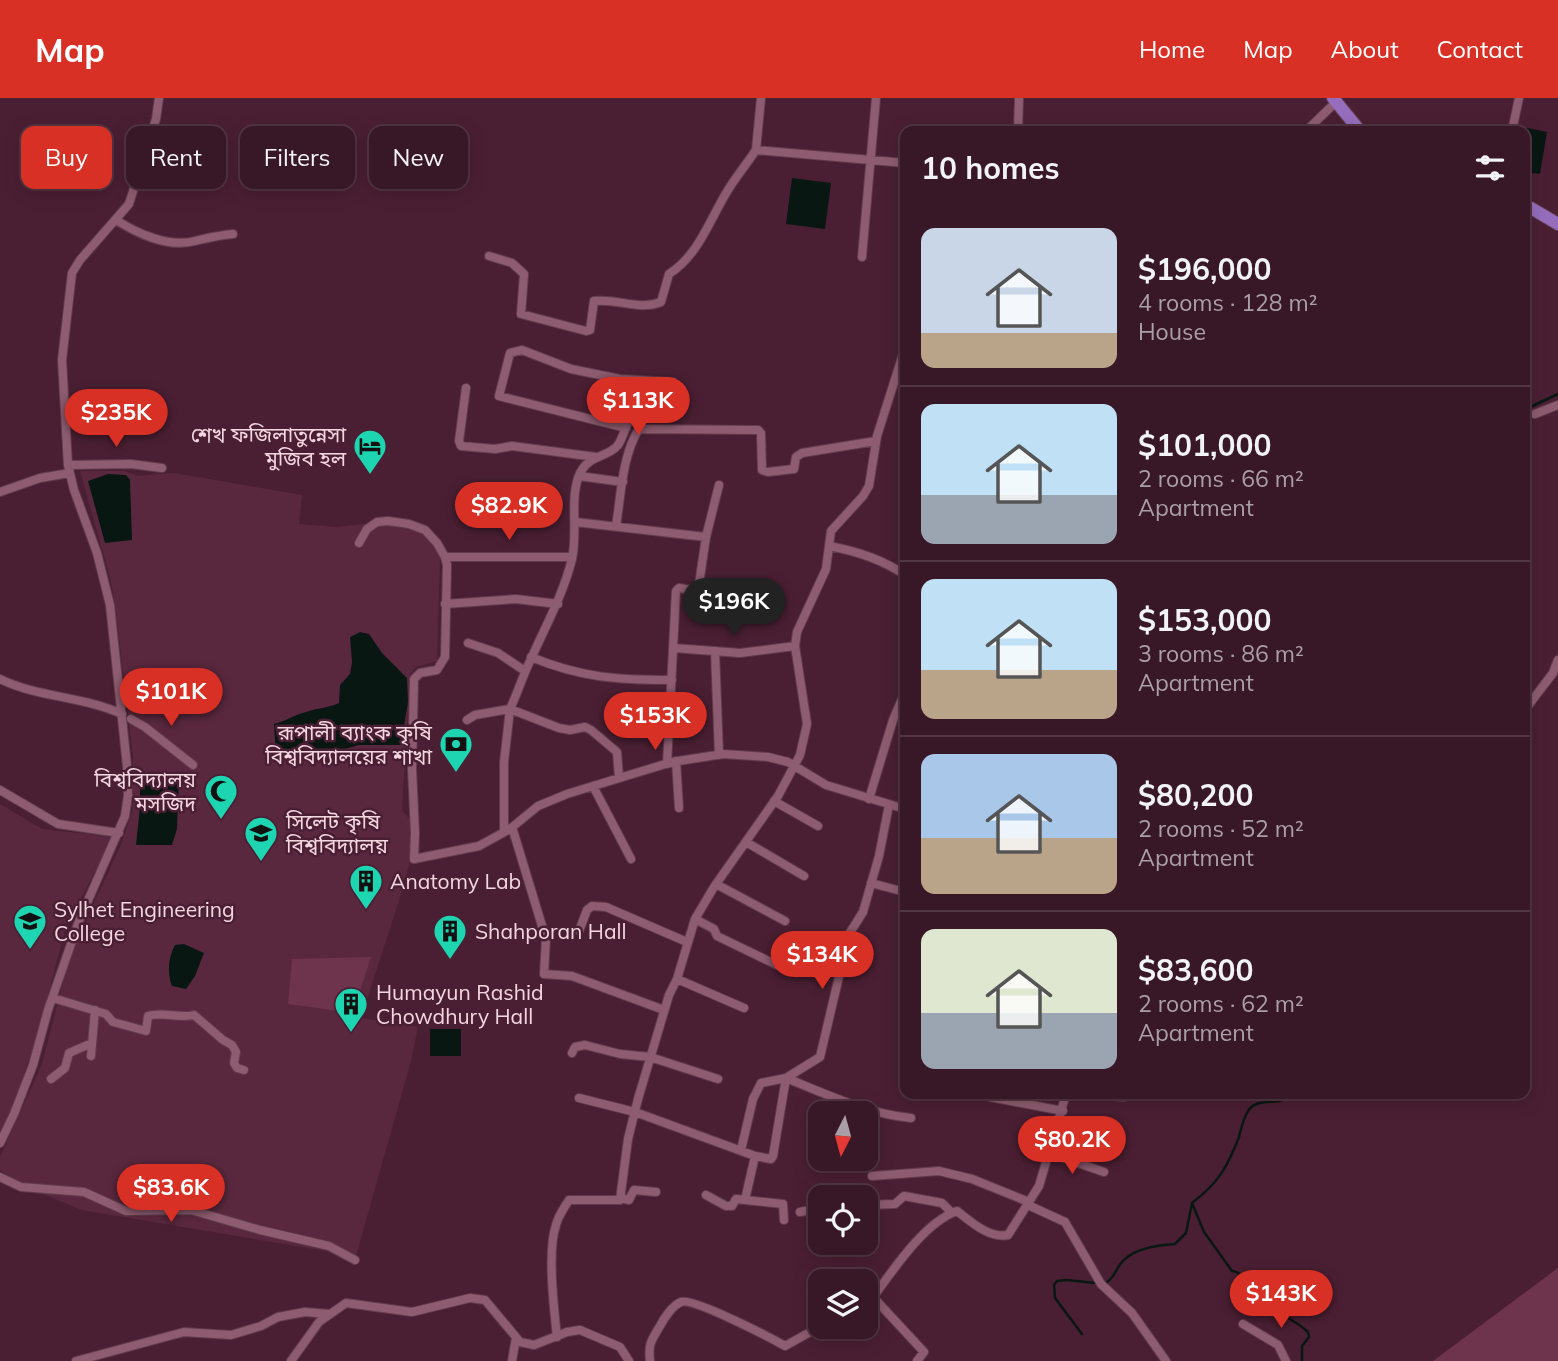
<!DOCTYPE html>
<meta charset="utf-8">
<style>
:root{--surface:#381726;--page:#3f202e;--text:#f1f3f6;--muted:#ab9fa7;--line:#523643;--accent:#d93025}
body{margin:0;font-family:Mulish,"Noto Sans Bengali",sans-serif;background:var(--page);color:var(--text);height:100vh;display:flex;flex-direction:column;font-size:26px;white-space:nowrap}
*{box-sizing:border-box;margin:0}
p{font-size:23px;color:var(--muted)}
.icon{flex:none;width:38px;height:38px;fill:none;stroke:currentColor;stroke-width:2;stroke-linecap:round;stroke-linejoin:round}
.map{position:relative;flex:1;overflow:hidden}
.side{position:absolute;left:900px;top:28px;width:630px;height:973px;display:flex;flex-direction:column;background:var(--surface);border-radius:14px;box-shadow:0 4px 18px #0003,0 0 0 2px var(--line)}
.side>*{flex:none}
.hud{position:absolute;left:21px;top:28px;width:665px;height:63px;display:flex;gap:14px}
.needle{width:46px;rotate:186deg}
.controls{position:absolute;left:808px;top:1003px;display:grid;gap:14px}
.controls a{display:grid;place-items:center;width:70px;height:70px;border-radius:14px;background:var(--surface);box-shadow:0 4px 18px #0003,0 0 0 2px var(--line);font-size:35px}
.price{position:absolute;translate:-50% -60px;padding:0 16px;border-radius:24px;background:var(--accent);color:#fff;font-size:23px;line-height:46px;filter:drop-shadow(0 2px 4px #0008)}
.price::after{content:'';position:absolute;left:50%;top:42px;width:21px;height:16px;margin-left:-10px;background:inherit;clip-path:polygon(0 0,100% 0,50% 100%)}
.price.current{background:#222;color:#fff}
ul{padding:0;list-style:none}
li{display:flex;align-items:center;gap:21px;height:175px;padding:0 21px}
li+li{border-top:2px solid var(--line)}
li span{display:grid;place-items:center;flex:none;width:196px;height:140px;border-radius:14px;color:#555}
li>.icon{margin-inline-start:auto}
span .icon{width:84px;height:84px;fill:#fffc;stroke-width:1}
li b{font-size:30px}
h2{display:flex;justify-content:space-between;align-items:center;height:84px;padding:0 21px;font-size:30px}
.chip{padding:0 24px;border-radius:14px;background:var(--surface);box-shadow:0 4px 18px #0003,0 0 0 2px var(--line);font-size:24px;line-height:63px}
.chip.current{background:var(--accent);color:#fff}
header{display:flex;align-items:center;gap:42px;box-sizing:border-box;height:98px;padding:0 35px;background:var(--accent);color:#fff}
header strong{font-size:33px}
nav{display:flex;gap:38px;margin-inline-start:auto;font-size:24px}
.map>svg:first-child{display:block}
.built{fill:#5a283e}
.green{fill:#6e334d}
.water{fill:#091713}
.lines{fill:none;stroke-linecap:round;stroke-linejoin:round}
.stream{stroke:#091713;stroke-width:2.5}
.street-casing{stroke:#623c4d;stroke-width:10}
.primary-casing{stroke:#623c4d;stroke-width:14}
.street{stroke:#8e5c70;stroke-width:8}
.primary{stroke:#956dbc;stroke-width:12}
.labels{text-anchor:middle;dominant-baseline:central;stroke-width:5;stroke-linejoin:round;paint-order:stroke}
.poi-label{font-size:21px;fill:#f3d6e0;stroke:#4b1f33;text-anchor:start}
</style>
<header>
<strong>Map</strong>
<nav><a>Home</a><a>Map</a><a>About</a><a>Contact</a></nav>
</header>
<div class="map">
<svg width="1558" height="1263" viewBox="0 0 1558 1263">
<rect width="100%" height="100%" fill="#4b1f33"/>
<path class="built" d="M80,373H124L138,378L174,375L302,397L299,426L336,429L367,426L376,429L386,427L409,430L424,434L433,443L440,459L437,563L416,569L410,576L402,712L411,723L412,756L401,796L361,920L418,929L411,963L356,1158L82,1112L26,1089L0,1072V1059L42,966L70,858L122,744L133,711V659L116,514L111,483Z
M0,706L42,731L113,739L66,829L35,945L13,1008L0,1034Z"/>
<path class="green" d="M371,859L353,915L288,906L292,861Z
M1558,1170V1263H1433Z"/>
<path class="water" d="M1523,29L1547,34L1540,76L1524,74Z
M792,80L831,85L825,131L786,126Z
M643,297L669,299L667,323L640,320Z
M108,376L126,377L130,382L132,442L105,445L88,383Z
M360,534L369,536L382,555L407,580L408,604L401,647H359L320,658L276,660L274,626C286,623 294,617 306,614C317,610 328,610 339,605L340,587L350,576L352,564L350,539Z
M140,677L179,679L177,731L172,747H136L140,709Z
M184,846L204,855L195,878L186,891L172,888C167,875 168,860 175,847Z
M430,931H461V958H430Z"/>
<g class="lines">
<path class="stream" d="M1524,312L1558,296
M1192,1105L1204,1134L1232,1173C1245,1175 1246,1187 1254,1196C1269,1213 1291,1218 1308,1234L1309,1239L1302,1248V1263
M1103,1186C1116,1181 1115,1169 1125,1161C1137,1150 1159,1147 1175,1146L1186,1135L1192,1105C1218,1085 1227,1070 1239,1039C1241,1031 1243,1021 1248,1013C1258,997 1281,1010 1291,996
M1082,1236L1055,1200L1054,1187L1057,1183L1066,1182L1096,1185"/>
<defs>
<path id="street" d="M761,0L756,52L905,65
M1018,33L1019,0
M1306,33L1336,4
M1512,33L1519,0
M116,122C138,136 169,150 195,143C208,140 219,137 233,136
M489,158L512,165L524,176L521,216L586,233L590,232L594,203C617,200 639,213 661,204L669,176C698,157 708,126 725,97C734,81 746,67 756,52
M862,159L876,0
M620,281L673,284
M466,290L459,343L461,348L495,351L512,348L596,359
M1535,316L1558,307
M68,367L131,366L162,370
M579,378L623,384
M0,394L40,380L70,375
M575,424L706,439L698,493L730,498
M616,428C621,398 622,357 639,331L758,332L761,335L762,372L768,374L794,371L796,359L802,355L876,343
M706,439L719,387
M359,445L367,431L377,424L388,423L409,426L425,432L437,445L445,459L447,467L445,559L437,572L420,575L414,581L412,671L415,735L414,761L479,748L510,731L538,708L567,696L672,664L723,656L768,659L788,664L826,687L905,711
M829,448C856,453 882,461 905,477
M445,459H572
M445,506L516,501L558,506
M468,545L498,555L525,573
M674,550L740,555L795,548
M715,553L719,657
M531,559C582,580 618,582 672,582
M0,581C39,600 83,598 122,616
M1524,613L1553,575L1558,562
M131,621L145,629L193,667
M467,622L475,617L510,611C518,594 523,577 531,561C546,527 563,497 572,461C578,435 570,405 578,380C587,355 607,361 618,347C622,341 624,333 627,327V304L620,281L571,271L522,252L510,255L499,298L626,330
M676,663L679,710
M667,666L676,493L679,490L698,493
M593,688L631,761
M0,692L58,726L119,735
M869,701L893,622L905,594
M774,703L818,728
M512,729L546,841L544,876L572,878L664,912
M504,734V664L510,611L559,630L570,632L585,629L591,632L617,654L619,680
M746,744L804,778
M871,785L905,794
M716,786L785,823
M695,821L714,831L717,838L777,867
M579,833L587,812L592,808L606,809L687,844
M677,881L744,910
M53,900L106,916L113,924L146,933L148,918C162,913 179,921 194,917L223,942L232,947L236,954L234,965L237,970L244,972
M572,955L575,949L585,947L620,956L650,959L718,981
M91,958L95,912
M786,980C826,996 868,1016 911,1020
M51,981L65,970L69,955L92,945
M984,996L990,999L1063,1013
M1096,996L1124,999
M579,1000L635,1014L755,1058L745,1102L783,1106L784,1122
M0,1045L14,1016L33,967L48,912L79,823L125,718L128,697L127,668L110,507L97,455L74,392L68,367L62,262L72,175L80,162L129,106L156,21L159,0
M741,1052L753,1001L761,985L786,980L820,959L849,836L863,814L879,758L889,707
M1049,1055L1104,1074
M755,1058L771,1061L773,1058L786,980
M872,1078L939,1073L972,1081L1029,1104
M0,1079L21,1089L84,1094L126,1113L191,1112L260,1132L329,1148L355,1162
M706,1097L726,1108H732L736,1101L745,1102
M620,1100L629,1102L634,1092L656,1094
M866,1107L895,1106L904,1098L942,1105L952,1115
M1028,1107L1065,1124L1101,1186L1132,1215L1166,1263
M800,1114L821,1110
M873,1199L924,1254L917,1263
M866,1205L871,1202C892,1174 923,1125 957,1113C971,1124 990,1141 1008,1137L1039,1088L1066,996
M1243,1226L1278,1247L1286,1263
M557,1239C554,1211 547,1153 556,1127C558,1118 564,1110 569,1102H620L628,1041L638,1001L669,897L677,881L695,821L714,789L778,698L800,657L807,626L795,548L797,534L826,471L831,433L863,398L869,388L877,338L905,250
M76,1263L184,1234L231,1237L261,1228L278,1219L305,1214L329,1216
M291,1263L319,1224L346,1205L412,1214L470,1200L485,1202L520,1244L534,1247L567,1234L580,1232L620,1249L629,1263
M512,1263L516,1240
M650,1263C648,1246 651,1243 660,1228C664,1220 673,1207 681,1204C692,1199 771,1240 785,1248L821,1228"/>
<path id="primary" d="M1333,0L1360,33
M1524,106L1558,126"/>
</defs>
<use href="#street" class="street-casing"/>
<use href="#primary" class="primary-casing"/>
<use href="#street" class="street"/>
<use href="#primary" class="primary"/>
</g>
<defs>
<symbol id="hotel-pin" viewBox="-11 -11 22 30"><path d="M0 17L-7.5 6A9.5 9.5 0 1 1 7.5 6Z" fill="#1dd5b1" stroke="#4b1f33"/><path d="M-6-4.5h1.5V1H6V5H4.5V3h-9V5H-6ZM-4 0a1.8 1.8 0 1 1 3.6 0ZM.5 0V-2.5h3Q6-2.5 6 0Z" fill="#111"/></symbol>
<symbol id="bank-pin" viewBox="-11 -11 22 30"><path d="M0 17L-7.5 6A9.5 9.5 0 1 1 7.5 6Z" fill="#1dd5b1" stroke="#4b1f33"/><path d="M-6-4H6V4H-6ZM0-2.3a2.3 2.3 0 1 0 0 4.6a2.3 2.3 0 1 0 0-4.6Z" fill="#111"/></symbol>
<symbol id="mosque-pin" viewBox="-11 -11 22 30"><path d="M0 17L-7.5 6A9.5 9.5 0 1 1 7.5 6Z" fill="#1dd5b1" stroke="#4b1f33"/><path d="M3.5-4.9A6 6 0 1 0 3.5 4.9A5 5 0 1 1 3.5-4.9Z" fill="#111"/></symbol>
<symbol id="university-pin" viewBox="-11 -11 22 30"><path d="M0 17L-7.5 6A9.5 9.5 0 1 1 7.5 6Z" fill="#1dd5b1" stroke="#4b1f33"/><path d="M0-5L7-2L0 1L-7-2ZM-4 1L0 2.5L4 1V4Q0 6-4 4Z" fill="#111"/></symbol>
<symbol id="building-pin" viewBox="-11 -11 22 30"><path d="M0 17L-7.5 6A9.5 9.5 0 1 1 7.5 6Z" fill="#1dd5b1" stroke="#4b1f33"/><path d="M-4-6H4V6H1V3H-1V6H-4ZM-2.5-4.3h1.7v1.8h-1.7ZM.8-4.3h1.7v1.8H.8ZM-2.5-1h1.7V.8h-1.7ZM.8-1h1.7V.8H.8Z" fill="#111"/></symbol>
</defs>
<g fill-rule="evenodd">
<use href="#hotel-pin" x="351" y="329" width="38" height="52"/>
<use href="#bank-pin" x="437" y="627" width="38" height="52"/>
<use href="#mosque-pin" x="202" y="674" width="38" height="52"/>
<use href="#university-pin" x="242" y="716" width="38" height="52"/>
<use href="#building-pin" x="347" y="764" width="38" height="52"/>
<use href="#university-pin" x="11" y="804" width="38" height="52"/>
<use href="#building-pin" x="431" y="814" width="38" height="52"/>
<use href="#building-pin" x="332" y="887" width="38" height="52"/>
</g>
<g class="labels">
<g class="poi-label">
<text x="346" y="336" text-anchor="end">শেখ ফজিলাতুন্নেসা<tspan x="346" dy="24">মুজিব হল</tspan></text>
<text x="432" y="634" text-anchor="end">রূপালী ব্যাংক কৃষি<tspan x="432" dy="24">বিশ্ববিদ্যালয়ের শাখা</tspan></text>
<text x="196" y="681" text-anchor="end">বিশ্ববিদ্যালয়<tspan x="196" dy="24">মসজিদ</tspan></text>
<text x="286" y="723">সিলেট কৃষি<tspan x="286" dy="24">বিশ্ববিদ্যালয়</tspan></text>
<text x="390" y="783">Anatomy Lab</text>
<text x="54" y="811">Sylhet Engineering<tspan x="54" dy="24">College</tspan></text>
<text x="475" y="833">Shahporan Hall</text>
<text x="376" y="894">Humayun Rashid<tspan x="376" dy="24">Chowdhury Hall</tspan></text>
</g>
</g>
</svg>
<div class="controls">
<a><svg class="needle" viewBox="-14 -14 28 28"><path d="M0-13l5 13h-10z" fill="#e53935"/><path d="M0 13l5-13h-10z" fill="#ab9fa7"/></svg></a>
<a><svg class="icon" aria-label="locate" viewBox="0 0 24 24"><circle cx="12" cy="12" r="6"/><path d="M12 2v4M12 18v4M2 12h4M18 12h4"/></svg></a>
<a><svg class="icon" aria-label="layers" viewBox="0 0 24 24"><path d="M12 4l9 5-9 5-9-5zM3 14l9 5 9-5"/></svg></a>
</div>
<b class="price" style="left:638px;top:339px">$113K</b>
<b class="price" style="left:116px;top:351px">$235K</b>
<b class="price" style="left:509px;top:444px">$82.9K</b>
<b class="price current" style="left:734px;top:540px">$196K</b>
<b class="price" style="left:171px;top:630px">$101K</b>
<b class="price" style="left:655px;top:654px">$153K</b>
<b class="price" style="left:822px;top:893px">$134K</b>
<b class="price" style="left:1072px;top:1078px">$80.2K</b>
<b class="price" style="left:171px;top:1126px">$83.6K</b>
<b class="price" style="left:1281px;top:1232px">$143K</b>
<div class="hud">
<a class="chip current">Buy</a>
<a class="chip">Rent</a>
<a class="chip">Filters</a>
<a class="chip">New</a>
</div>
<section class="side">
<h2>10 homes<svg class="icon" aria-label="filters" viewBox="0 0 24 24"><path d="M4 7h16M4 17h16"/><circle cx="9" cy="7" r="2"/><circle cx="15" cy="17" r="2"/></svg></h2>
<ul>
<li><span style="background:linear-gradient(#c9d6e8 75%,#b9a48a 0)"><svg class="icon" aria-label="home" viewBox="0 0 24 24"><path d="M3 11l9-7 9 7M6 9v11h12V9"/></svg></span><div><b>$196,000</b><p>4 rooms · 128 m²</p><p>House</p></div></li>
<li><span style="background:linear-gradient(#bfe0f5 65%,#9aa5b1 0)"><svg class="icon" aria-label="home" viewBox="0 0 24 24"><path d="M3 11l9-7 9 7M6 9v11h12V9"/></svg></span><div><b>$101,000</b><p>2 rooms · 66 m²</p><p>Apartment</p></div></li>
<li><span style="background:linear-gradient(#bfe0f5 65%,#b9a48a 0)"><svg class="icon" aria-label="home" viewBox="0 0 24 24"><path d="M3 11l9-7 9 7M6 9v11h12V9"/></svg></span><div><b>$153,000</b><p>3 rooms · 86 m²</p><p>Apartment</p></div></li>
<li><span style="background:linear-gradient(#a9c7e8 60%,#b9a48a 0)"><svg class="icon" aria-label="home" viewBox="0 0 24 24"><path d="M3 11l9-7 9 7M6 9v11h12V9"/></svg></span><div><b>$80,200</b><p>2 rooms · 52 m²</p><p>Apartment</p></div></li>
<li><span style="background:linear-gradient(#dfe7d0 60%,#9aa5b1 0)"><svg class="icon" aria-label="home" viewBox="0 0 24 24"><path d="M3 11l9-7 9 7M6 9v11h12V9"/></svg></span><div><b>$83,600</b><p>2 rooms · 62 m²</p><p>Apartment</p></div></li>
</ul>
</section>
</div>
